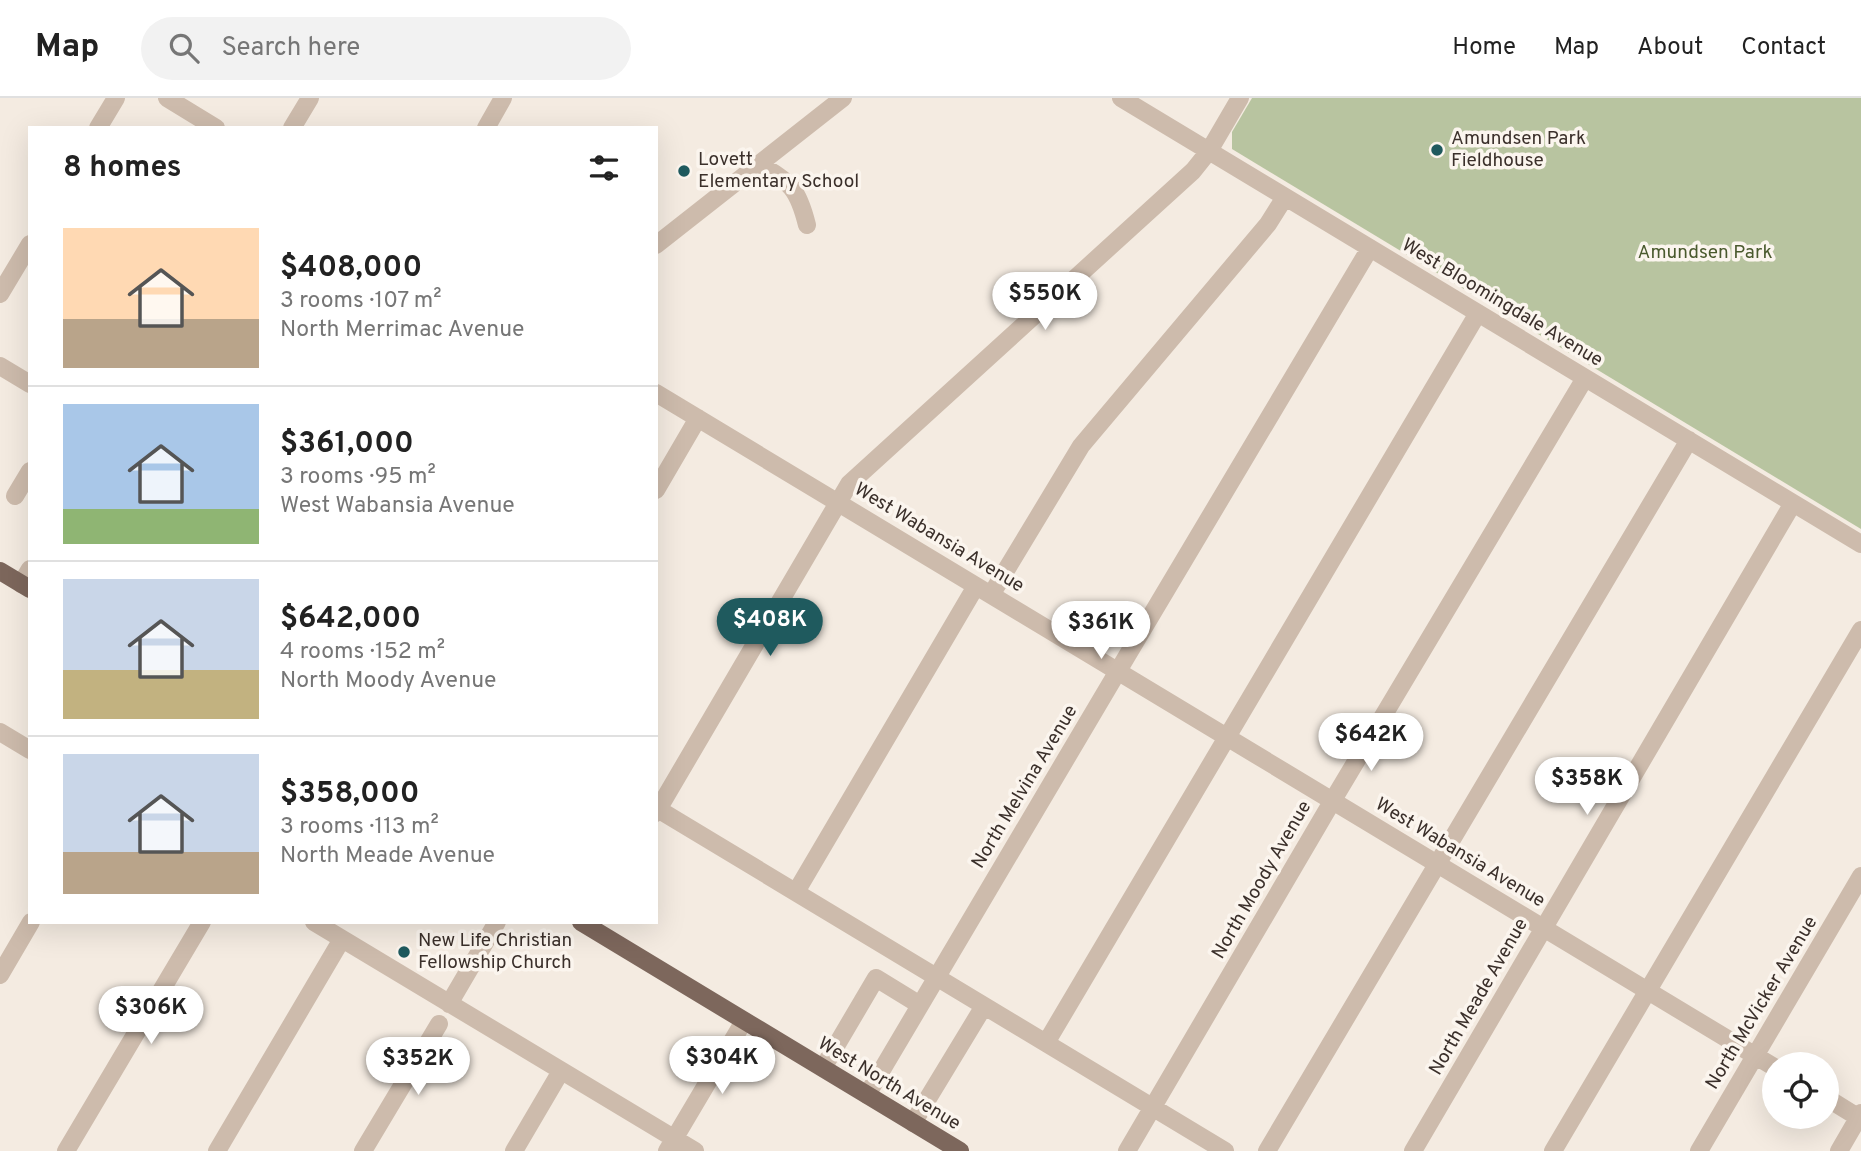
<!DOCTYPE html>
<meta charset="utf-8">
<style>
:root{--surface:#fff;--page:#f2f2f2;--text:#222;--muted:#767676;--line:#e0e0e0;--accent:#1f5a5e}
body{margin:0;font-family:Overpass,sans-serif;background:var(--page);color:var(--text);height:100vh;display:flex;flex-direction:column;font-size:26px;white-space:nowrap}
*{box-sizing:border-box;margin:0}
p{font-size:23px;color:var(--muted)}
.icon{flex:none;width:38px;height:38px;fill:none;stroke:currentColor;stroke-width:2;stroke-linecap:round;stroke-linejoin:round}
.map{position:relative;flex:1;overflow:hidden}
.sheet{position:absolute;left:28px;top:28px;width:630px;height:798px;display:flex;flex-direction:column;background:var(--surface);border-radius:0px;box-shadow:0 7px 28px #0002}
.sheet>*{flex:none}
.buttons{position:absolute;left:1762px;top:954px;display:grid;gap:14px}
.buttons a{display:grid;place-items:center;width:77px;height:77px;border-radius:50%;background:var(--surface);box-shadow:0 7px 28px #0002;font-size:35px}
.price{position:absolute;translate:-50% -60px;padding:0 16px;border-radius:24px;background:#fff;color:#222;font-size:23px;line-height:46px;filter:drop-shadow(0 2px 4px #0008)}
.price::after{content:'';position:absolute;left:50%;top:42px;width:21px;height:16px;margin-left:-10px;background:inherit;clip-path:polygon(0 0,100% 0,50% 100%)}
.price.selected{background:var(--accent);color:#fff}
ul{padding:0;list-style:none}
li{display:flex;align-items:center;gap:21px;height:175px;padding:0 35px}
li+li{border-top:2px solid var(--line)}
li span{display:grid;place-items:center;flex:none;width:196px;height:140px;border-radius:0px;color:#555}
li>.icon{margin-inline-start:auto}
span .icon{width:84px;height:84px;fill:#fffc;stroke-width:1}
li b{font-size:30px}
h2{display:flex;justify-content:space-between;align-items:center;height:84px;padding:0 35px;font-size:30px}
header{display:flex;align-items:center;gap:42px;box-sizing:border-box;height:98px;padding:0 35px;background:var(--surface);border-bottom:2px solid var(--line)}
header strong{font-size:33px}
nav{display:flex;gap:38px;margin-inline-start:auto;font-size:24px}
.search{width:490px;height:63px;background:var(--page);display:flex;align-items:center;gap:18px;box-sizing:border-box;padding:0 24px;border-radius:38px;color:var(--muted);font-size:26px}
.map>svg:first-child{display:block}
.green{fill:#b8c4a0}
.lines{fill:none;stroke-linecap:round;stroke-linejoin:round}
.minor{stroke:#cdbbac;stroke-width:18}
.major{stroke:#7d675c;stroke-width:18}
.poi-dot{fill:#1f5a5e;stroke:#fbf5ee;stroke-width:2.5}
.labels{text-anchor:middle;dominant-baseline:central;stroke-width:7;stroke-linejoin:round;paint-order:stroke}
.poi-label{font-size:19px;fill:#3b302b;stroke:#fbf5ee;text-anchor:start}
.park-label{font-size:19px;fill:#4a5a2e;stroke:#fbf5ee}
.street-label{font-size:19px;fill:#3b302b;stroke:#fbf5ee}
</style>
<header>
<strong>Map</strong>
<div class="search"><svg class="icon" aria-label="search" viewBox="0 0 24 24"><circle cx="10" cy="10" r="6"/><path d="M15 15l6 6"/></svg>Search here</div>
<nav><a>Home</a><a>Map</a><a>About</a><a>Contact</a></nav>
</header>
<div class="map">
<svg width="1861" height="1053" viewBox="0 0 1861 1053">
<rect width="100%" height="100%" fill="#f4ebe1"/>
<path class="green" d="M1252,0H1861V431L1232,51V34Z"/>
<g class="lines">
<path class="minor" d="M167,0L216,30
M1121,0L1861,446
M98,30L116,0
M292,30L310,0
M486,30L503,0
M758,66C791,84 798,91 807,127
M656,147L843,0
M0,196L30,146
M0,268L30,286
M656,295L1774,969
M656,392L698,320
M15,398L30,373
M21,486L30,471
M991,497L1081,348L1268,126L1285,99
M0,634L30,652
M656,710L1225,1053
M656,715L849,386L1193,73L1209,53L1240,0
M796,794L976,488
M314,824L695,1053
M0,877L31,824
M449,906L497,824
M1046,945L1478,215
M823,970L876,880L920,907
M867,997L1118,573L1370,150
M1827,1000L1861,1021
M913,1025L984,908
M66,1053L202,824
M217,1053L342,841
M363,1053L439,926
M514,1053L561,973
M667,1053L744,923
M1127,1053L1333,702L1585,280
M1267,1053L1689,342
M1413,1053L1793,405
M1553,1053L1861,532
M1699,1053L1861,778
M1839,1053L1861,1015"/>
<path class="major" d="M0,473L30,491
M581,824L960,1053"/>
</g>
<g class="poi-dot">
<circle cx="1437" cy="52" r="7"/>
<circle cx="684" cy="73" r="7"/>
<circle cx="404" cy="854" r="7"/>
</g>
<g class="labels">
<g class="poi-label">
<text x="1451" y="41">Amundsen Park<tspan x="1451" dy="22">Fieldhouse</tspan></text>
<text x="698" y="62">Lovett<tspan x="698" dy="22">Elementary School</tspan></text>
<text x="418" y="843">New Life Christian<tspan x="418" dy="22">Fellowship Church</tspan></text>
</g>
<g class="park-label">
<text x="1705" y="155">Amundsen Park</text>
</g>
<g class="street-label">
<text transform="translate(1502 205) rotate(31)">West Bloomingdale Avenue</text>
<text transform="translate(939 440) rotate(31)">West Wabansia Avenue</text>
<text transform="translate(1025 689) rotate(-59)">North Melvina Avenue</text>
<text transform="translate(1460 755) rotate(31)">West Wabansia Avenue</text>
<text transform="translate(1262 782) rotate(-60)">North Moody Avenue</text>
<text transform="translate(1479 899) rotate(-60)">North Meade Avenue</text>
<text transform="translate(1762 905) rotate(-59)">North McVicker Avenue</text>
<text transform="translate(889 986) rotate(31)">West North Avenue</text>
</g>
</g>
</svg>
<div class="buttons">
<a><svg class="icon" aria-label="locate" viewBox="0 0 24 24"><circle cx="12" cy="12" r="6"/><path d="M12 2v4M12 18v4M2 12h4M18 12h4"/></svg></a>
</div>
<b class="price" style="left:1045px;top:234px">$550K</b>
<b class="price selected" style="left:770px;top:560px">$408K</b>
<b class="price" style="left:1101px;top:563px">$361K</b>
<b class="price" style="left:1371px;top:675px">$642K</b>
<b class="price" style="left:1587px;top:719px">$358K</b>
<b class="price" style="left:151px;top:948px">$306K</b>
<b class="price" style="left:722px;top:998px">$304K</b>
<b class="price" style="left:418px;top:999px">$352K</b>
<section class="sheet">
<h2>8 homes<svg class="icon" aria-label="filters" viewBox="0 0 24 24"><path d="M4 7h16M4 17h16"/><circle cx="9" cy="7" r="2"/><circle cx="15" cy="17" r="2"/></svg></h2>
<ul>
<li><span style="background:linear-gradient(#ffd9b3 65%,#b9a48a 0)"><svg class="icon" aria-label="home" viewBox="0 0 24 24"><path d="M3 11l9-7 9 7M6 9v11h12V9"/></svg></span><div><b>$408,000</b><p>3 rooms · 107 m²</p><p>North Merrimac Avenue</p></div></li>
<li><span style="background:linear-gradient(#a9c7e8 75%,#8fb573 0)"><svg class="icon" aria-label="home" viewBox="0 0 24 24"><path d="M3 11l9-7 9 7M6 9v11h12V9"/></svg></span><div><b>$361,000</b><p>3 rooms · 95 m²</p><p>West Wabansia Avenue</p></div></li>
<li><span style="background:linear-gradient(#c9d6e8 65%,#c2b280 0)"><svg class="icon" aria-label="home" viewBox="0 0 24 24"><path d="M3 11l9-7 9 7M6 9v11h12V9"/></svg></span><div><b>$642,000</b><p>4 rooms · 152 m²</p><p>North Moody Avenue</p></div></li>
<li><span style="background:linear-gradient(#c9d6e8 70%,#b9a48a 0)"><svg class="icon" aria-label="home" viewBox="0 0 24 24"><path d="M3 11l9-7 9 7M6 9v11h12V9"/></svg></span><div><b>$358,000</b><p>3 rooms · 113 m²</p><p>North Meade Avenue</p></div></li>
</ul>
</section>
</div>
